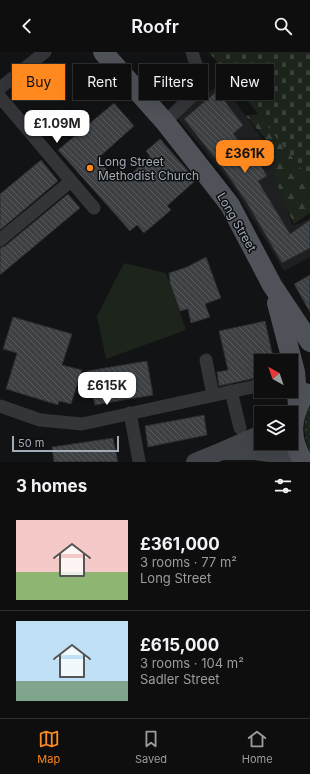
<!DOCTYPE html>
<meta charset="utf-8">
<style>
:root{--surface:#0e0e0f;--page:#171718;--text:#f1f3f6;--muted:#9b9c9e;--line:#2e2e2f;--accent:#ff881f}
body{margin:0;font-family:Inter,sans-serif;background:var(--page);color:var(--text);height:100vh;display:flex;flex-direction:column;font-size:15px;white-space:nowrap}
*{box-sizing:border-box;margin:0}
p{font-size:13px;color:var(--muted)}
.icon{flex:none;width:22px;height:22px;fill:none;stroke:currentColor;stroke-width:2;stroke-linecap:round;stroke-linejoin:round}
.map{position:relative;height:410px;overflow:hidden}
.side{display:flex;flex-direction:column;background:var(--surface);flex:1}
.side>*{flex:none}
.guide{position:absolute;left:12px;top:12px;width:286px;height:36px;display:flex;gap:8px}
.needle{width:26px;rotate:320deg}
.fabs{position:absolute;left:254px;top:302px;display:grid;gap:8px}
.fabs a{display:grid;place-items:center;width:44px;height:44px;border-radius:0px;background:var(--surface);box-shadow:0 4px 16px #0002,0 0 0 1px var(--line);font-size:20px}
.scale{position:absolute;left:12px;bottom:10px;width:107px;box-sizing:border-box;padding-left:4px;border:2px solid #a2acb6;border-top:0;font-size:11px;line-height:14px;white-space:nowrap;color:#a2acb6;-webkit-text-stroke:3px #0d0e0f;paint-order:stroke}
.price{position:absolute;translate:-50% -34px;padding:0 9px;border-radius:8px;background:#fff;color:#222;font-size:13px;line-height:26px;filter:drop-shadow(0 1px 2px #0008)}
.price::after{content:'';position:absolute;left:50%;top:24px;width:12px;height:9px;margin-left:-6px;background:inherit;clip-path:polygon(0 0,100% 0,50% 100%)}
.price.on{background:var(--accent);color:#111}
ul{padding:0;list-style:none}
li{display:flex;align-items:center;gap:12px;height:100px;padding:0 16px}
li+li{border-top:1px solid var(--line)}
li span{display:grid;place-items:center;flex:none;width:112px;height:80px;border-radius:0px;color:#555}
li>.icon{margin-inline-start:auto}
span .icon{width:48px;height:48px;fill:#fffc;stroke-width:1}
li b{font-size:17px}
h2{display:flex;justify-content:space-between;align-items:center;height:48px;padding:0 16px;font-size:17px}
.pill{padding:0 14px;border-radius:0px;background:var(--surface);box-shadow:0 4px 16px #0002,0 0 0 1px var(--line);font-size:14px;line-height:36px}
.pill.on{background:var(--accent);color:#111}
header{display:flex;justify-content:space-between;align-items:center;height:52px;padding:0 16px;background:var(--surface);font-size:18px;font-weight:600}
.dock{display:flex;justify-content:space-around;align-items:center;height:56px;border-top:1px solid var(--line);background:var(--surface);font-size:11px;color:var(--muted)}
.dock a{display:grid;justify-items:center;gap:2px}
.dock .on{color:var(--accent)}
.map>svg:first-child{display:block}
.built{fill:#1e1f21}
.grass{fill:url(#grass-dots)}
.forest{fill:url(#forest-firs)}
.cemetery{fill:url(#cemetery-stones)}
.green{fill:#1c241c}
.building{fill:url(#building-back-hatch);stroke:#2c2d30}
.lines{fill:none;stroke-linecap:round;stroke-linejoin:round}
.street{stroke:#333539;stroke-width:13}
.secondary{stroke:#414549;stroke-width:18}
.primary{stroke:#4f5359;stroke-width:20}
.poi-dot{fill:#ff881f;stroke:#0d0e0f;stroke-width:1.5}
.labels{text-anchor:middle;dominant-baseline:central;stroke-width:3;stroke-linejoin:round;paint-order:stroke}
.poi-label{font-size:12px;fill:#a2acb6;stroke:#0d0e0f;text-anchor:start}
.street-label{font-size:12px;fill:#a2acb6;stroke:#0d0e0f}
</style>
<header><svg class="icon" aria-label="back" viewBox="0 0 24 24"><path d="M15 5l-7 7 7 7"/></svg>Roofr<svg class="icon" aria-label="search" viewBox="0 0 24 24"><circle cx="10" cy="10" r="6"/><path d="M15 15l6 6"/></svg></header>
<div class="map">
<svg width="310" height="410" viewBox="0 0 310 410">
<defs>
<pattern id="grass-dots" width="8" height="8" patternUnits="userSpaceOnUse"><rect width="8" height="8" fill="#1c241c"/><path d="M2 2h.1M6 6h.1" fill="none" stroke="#3a413b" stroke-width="1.8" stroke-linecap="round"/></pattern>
<pattern id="forest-firs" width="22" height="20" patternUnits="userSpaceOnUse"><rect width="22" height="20" fill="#1c241c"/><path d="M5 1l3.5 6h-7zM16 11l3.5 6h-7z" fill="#3a413b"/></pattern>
<pattern id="cemetery-stones" width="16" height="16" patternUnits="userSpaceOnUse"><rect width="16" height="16" fill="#1c241c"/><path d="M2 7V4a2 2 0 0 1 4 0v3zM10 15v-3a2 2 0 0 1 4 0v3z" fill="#3a413b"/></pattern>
<pattern id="building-back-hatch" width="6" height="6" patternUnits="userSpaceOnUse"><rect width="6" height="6" fill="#3e4144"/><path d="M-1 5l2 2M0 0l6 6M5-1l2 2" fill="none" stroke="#575a5d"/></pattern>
</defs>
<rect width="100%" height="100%" fill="#121314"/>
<path class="built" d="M222,31L268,95L292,173L299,172L310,166V205L284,219L231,131L175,63Z"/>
<path class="grass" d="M310,353V400C303,385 302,368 310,353Z"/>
<path class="forest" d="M276,58L310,99V161L294,172L280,141L273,116L271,94L246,64Z"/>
<path class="cemetery" d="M209,0H310V128Z"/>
<path class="green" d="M124,211L166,221L186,278L106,307L97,264Z"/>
<path class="building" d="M217,39L243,73L233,82L251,104L254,102L267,124L258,129L290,182L310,168V196L282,211L247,151L225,119L184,67Z
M114,51L134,74L97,107L113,124L121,117L128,125L150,104L146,99L160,87L196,128L167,154L171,158L144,181L137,173L130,179L58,98Z
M41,108L58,129L0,178V142Z
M68,142L80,156L0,223V196L5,194Z
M206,205L221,246L205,252L210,265L191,271L188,257L180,259L170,231L169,221L187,215Z
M310,223V260L294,232Z
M13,265L72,282L62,313L82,318L71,352L59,349L58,353L6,337L17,301L3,297Z
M265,269L274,309H261V325L219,334L217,320L228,318L219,279Z
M147,309L153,343L95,353L87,319Z
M204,363L207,383L148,395L145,374Z
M113,386L118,410H54L52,395Z"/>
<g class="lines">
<path class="street" d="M0,36L45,0
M0,45L94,156
M165,70L191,45L198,19L192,0
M0,188L71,129
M206,308L213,343
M231,339L240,376
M0,354L40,368L82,372L261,333
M130,361L139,409"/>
<path class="secondary" d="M222,399H256L262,400L283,403L298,410
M195,410L222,399L261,382"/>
<path class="primary" d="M103,0L165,70L230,153L272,233L310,290
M277,251L295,320L298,353
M304,410C288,386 291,365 305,341"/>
</g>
<circle class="poi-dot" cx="90" cy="116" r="4"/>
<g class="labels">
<g class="poi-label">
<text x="98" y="109">Long Street<tspan x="98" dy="14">Methodist Church</tspan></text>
</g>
<g class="street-label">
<text transform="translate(237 170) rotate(60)">Long Street</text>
</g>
</g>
</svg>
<div class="fabs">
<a><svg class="needle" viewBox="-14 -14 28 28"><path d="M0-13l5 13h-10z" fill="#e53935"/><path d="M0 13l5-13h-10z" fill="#9b9c9e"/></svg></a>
<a><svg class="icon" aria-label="layers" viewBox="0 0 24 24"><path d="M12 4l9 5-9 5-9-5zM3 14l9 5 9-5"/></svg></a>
</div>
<div class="scale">50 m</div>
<b class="price" style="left:57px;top:92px">£1.09M</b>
<b class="price on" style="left:245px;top:122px">£361K</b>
<b class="price" style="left:107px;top:354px">£615K</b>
<div class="guide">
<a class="pill on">Buy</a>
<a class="pill">Rent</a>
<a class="pill">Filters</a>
<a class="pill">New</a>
</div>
</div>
<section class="side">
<h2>3 homes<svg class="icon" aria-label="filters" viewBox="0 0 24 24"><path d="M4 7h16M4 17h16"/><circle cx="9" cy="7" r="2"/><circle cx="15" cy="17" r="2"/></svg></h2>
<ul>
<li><span style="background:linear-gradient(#f6c9c9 65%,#8fb573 0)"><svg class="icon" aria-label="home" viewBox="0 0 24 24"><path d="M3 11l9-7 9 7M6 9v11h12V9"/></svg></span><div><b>£361,000</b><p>3 rooms · 77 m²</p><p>Long Street</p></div></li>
<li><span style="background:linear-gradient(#bfe0f5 75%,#7fa58c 0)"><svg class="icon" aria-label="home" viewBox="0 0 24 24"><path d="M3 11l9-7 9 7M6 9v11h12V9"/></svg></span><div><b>£615,000</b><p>3 rooms · 104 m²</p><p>Sadler Street</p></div></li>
</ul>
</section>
<nav class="dock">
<a class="on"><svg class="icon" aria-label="map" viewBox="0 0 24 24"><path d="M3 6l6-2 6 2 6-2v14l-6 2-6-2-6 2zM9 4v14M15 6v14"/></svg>Map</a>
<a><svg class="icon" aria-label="saved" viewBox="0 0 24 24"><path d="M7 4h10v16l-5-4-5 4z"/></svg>Saved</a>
<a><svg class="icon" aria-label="home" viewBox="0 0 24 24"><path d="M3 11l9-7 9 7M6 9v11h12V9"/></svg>Home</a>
</nav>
